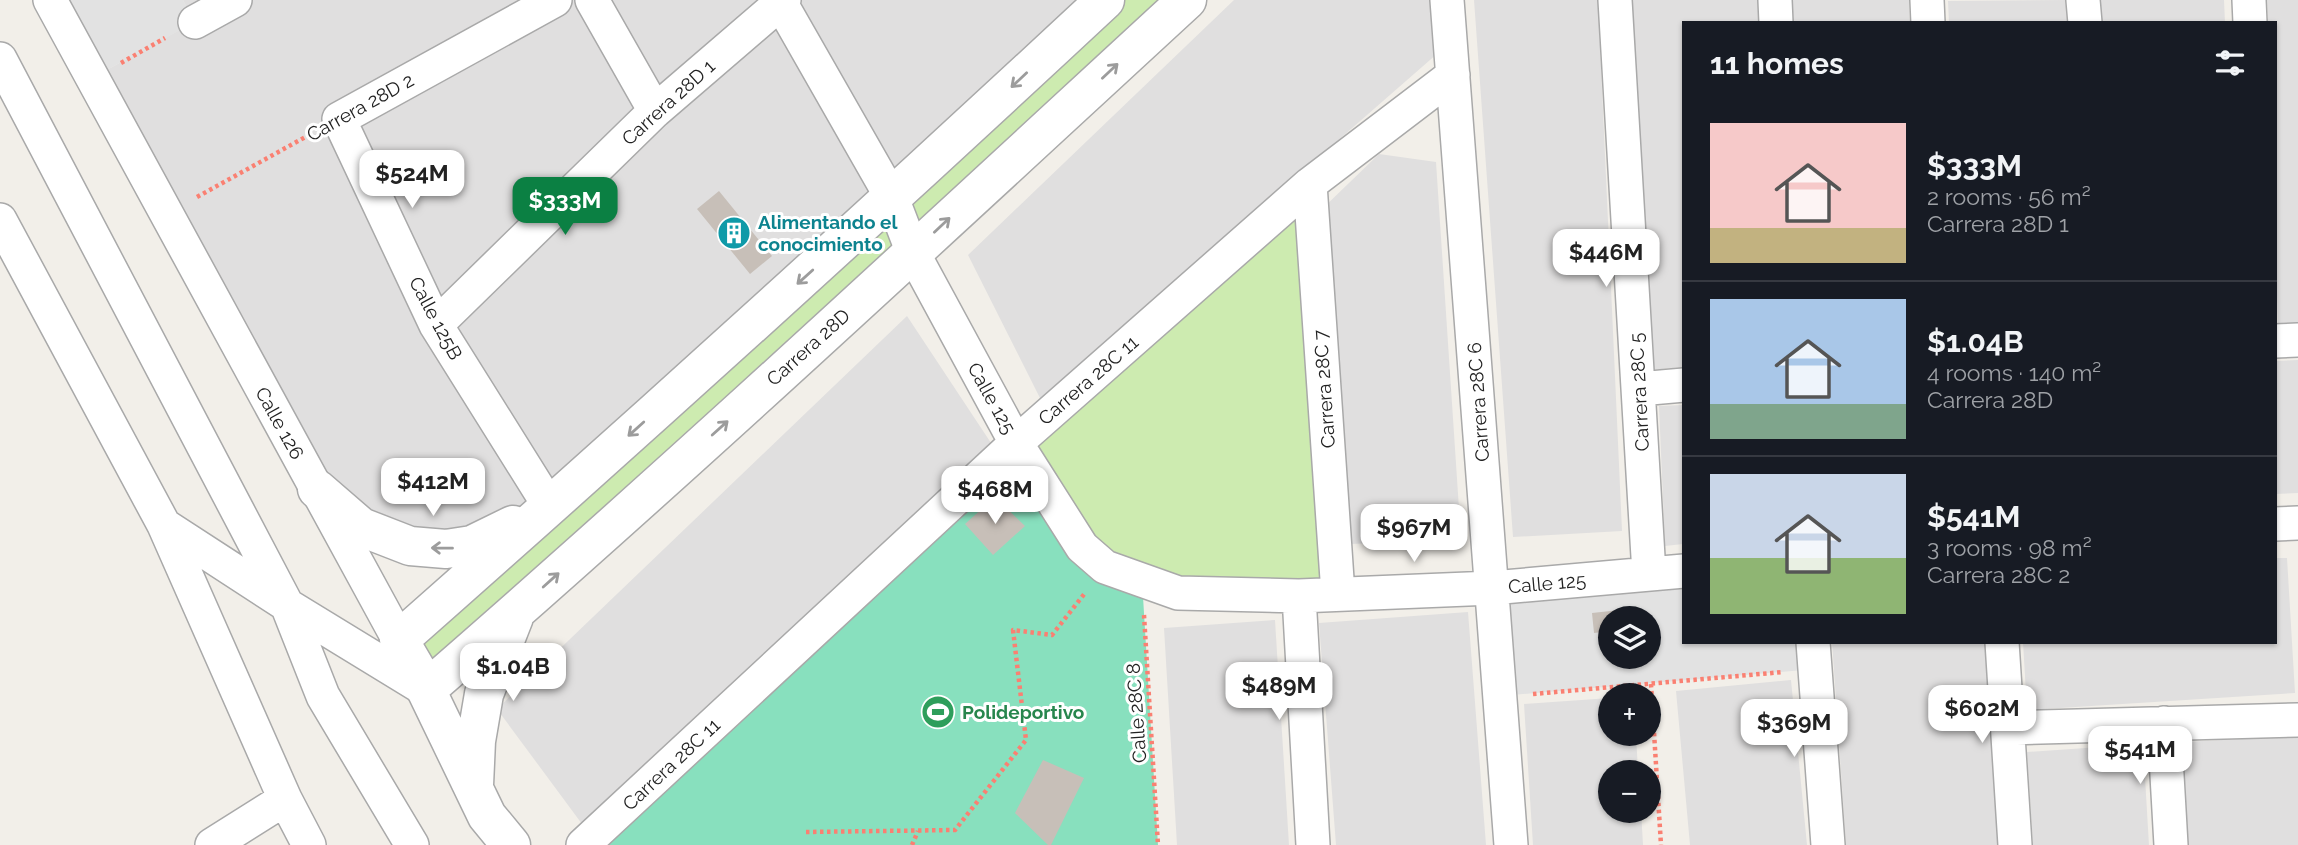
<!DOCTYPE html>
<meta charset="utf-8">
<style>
:root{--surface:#171b24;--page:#242831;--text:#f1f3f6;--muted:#9ea1a6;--line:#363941;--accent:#0b8043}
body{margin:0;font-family:Raleway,sans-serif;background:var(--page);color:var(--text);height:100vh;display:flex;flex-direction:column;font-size:26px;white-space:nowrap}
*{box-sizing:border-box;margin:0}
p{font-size:23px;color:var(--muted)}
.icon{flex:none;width:38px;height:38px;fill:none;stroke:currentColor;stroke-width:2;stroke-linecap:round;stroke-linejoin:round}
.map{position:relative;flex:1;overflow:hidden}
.details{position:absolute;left:1682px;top:21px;width:595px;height:623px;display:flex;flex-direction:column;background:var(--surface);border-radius:0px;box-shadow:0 2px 5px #0004}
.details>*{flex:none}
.buttons{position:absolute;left:1598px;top:606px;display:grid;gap:14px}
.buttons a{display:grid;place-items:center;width:63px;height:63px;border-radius:50%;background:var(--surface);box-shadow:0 2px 5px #0004;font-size:35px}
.price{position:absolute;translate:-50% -60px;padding:0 16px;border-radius:14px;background:#fff;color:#222;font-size:23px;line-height:46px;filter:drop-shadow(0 2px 4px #0008)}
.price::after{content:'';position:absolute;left:50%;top:42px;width:21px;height:16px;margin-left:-10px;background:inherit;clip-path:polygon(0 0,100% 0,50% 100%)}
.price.current{background:var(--accent);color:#fff}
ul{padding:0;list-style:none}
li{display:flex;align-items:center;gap:21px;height:175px;padding:0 28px}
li+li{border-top:2px solid var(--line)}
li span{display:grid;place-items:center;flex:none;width:196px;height:140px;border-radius:0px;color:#555}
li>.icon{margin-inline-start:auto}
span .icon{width:84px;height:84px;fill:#fffc;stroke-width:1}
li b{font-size:30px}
h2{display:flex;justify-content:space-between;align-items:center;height:84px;padding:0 28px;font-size:30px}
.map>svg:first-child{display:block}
.residential{fill:#e0dfdf}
.grass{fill:#cdebb0}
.pitch{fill:#88e0be}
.parking{fill:#e2e2e2;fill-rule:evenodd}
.building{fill:#c7bfb8}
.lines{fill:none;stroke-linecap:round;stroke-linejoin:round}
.minor-casing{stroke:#a9a9a9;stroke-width:36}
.tertiary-casing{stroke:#a9a9a9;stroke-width:41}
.path{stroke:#fa8072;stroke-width:4.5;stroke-dasharray:3.5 3.5;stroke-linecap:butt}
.minor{stroke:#fff;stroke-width:33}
.tertiary{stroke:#fff;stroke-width:38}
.oneway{stroke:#9c9c9c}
.labels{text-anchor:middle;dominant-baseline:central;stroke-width:6;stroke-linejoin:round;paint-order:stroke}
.street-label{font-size:19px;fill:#222;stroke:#fff}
.culture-label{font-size:19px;font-weight:bold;fill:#0d838f;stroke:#fff;text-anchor:start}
.leisure-label{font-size:19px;font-weight:bold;fill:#27864d;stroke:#fff;text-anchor:start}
</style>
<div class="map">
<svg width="2298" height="845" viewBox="0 0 2298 845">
<rect width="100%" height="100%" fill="#f2efe9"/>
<path class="residential" d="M183,0H1105L550,507L446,549L317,489L92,78L194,22Z
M1234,0H1431L1438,53L1041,400L968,255Z
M1474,0H1598L1622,531L1513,537Z
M1632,0H1759L1760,23H1684L1683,367L1651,370Z
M1792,0H1909L1910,23H1793Z
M2068,0L2069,23H1949L1948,1Z
M2098,0H2224L2225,23H2099Z
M2267,0H2298V324L2278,325L2275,235V23H2268Z
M1379,154L1436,162L1461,539L1352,544L1320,211Z
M907,316L993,446L582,824L497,709Z
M2298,360V493L2275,494V361Z
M1683,405V544L1665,546L1659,406Z
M2275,558H2287L2295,693L2027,710L2023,642H2275Z
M1468,612L1486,845H1336L1319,623Z
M1275,620L1289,845H1177L1164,628Z
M1832,642H1985L1999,845H1846Z
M1791,680L1807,845H1690L1676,691Z
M1610,698V733H1636L1638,772H1610V810H1641L1643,845H1533L1524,704Z
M2298,736V845H2188L2183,742Z
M2143,744L2149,845H2033L2027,752Z"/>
<path class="grass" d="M1105,0H1187L426,690L399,640Z
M1310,184L1338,594L1299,596L1105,567L1016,443Z"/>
<path class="pitch" d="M1016,443L1082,547L1142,580L1158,845H583Z"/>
<path class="parking" d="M50,0H183L195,22L92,78Z
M1683,571L1684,642H1813L1815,669L1501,696L1492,588ZM1610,618H1648V656H1610Z"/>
<path class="building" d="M719,191L772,256L750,274L697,209Z
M995,497L1025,526L993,555L965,524Z
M1629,609V618H1610V631L1594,633L1592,613Z
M1043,760L1084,778L1051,845H1048L1015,813Z"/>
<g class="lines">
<defs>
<path id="minor" d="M50,0L399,640
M592,0L655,111
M779,0L892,198L913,253L1016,443L1082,547L1105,567L1178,593L1299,596L1492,588L1684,571
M1447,0L1511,845
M1615,0L1649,574
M1775,0L1776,23
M1927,0L1928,23
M2083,0L2085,23
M2249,0L2250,23
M195,22L235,0
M0,59L287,605L323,696L412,845
M1310,184L1338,594
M0,220L164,525L285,799L309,845
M436,325L655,111L784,0
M2275,341L2298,340
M1639,389L1684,385
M550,507L436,325L339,119L555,0
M2275,524L2298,523
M164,525L287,605L426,690
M1299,596L1313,845
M1813,642L1828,845
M2002,642L2015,845
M2164,723L2171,845
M2008,728L2298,720
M212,845L285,799
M583,845L1016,443L1310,184L1453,75"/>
<path id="tertiary" d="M317,489L361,527L410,546L446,549L472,545L513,525
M426,690C684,466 935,232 1187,0
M474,785L476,741L484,694L514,617
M511,845L487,816L416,669L399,640C637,430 872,217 1105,0"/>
</defs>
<use href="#minor" class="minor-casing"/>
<use href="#tertiary" class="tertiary-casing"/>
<path class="path" d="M121,63L165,38
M197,197L309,135
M1144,615L1158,845
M1651,684L1661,845
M1533,694L1783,672
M806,832L955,830L1026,740L1013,630L1052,635L1085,593
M912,845L918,831"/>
<use href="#minor" class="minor"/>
<use href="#tertiary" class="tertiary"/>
</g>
<defs><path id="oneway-shaft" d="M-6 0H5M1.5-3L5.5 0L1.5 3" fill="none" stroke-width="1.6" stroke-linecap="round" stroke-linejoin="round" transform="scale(1.75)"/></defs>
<g class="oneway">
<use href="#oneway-shaft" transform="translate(1110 71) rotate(-43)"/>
<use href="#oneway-shaft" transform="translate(1019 80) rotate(137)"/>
<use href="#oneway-shaft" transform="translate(942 225) rotate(-43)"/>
<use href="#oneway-shaft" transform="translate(805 277) rotate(138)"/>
<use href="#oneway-shaft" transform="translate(720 428) rotate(-42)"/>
<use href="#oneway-shaft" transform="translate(636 429) rotate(138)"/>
<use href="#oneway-shaft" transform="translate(442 548) rotate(-179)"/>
<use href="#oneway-shaft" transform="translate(551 580) rotate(-42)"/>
</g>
<defs>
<symbol id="building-disc" viewBox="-11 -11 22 22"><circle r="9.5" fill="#0f9aa8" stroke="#fff"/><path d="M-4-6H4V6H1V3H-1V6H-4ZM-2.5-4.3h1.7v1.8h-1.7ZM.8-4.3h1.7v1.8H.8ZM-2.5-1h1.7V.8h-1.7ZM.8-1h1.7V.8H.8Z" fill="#fff"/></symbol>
<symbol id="stadium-disc" viewBox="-11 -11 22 22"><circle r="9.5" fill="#2e9e5b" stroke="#fff"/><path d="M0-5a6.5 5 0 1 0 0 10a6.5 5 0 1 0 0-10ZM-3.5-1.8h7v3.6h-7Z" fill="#fff"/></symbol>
</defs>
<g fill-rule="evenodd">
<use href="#building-disc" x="715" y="214" width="38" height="38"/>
<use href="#stadium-disc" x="919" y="693" width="38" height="38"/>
</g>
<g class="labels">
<g class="street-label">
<text transform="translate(668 102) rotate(-42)">Carrera 28D 1</text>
<text transform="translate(360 107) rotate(-29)">Carrera 28D 2</text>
<text transform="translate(436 318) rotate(62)">Calle 125B</text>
<text transform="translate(808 347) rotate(-42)">Carrera 28D</text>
<text transform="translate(1088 380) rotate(-41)">Carrera 28C 11</text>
<text transform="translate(1324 389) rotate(-94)">Carrera 28C 7</text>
<text transform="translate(1639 392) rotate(-93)">Carrera 28C 5</text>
<text transform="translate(992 398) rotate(61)">Calle 125</text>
<text transform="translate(1478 402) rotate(-94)">Carrera 28C 6</text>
<text transform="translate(280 423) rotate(61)">Calle 126</text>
<text transform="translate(1547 583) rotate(-5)">Calle 125</text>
<text transform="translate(1136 713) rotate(-94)">Calle 28C 8</text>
<text transform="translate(671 764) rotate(-43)">Carrera 28C 11</text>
</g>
<g class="culture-label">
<text x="758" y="222">Alimentando el<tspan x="758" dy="22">conocimiento</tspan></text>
</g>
<g class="leisure-label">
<text x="962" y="712">Polideportivo</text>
</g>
</g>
</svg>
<div class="buttons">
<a><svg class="icon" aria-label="layers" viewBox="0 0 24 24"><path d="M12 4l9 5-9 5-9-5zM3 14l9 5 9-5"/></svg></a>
<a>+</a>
<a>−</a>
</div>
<b class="price" style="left:412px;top:210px">$524M</b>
<b class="price current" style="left:565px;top:237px">$333M</b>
<b class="price" style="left:1606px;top:289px">$446M</b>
<b class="price" style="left:433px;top:518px">$412M</b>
<b class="price" style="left:995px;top:526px">$468M</b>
<b class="price" style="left:1414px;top:564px">$967M</b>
<b class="price" style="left:513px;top:703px">$1.04B</b>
<b class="price" style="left:1279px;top:722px">$489M</b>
<b class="price" style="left:1982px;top:745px">$602M</b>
<b class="price" style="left:1794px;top:759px">$369M</b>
<b class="price" style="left:2140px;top:786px">$541M</b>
<section class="details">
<h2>11 homes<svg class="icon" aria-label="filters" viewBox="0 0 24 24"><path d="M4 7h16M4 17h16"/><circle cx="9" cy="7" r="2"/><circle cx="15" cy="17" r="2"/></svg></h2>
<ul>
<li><span style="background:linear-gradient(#f6c9c9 75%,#c2b280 0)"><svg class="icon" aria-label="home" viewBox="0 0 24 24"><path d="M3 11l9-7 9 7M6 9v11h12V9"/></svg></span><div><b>$333M</b><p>2 rooms · 56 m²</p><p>Carrera 28D 1</p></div></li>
<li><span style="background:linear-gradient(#a9c7e8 75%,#7fa58c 0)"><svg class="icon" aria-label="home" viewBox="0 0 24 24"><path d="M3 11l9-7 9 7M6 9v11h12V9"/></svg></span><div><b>$1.04B</b><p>4 rooms · 140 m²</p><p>Carrera 28D</p></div></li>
<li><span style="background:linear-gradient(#c9d6e8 60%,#8fb573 0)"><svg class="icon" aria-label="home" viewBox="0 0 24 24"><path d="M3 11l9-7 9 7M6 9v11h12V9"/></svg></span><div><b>$541M</b><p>3 rooms · 98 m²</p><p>Carrera 28C 2</p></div></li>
</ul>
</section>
</div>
